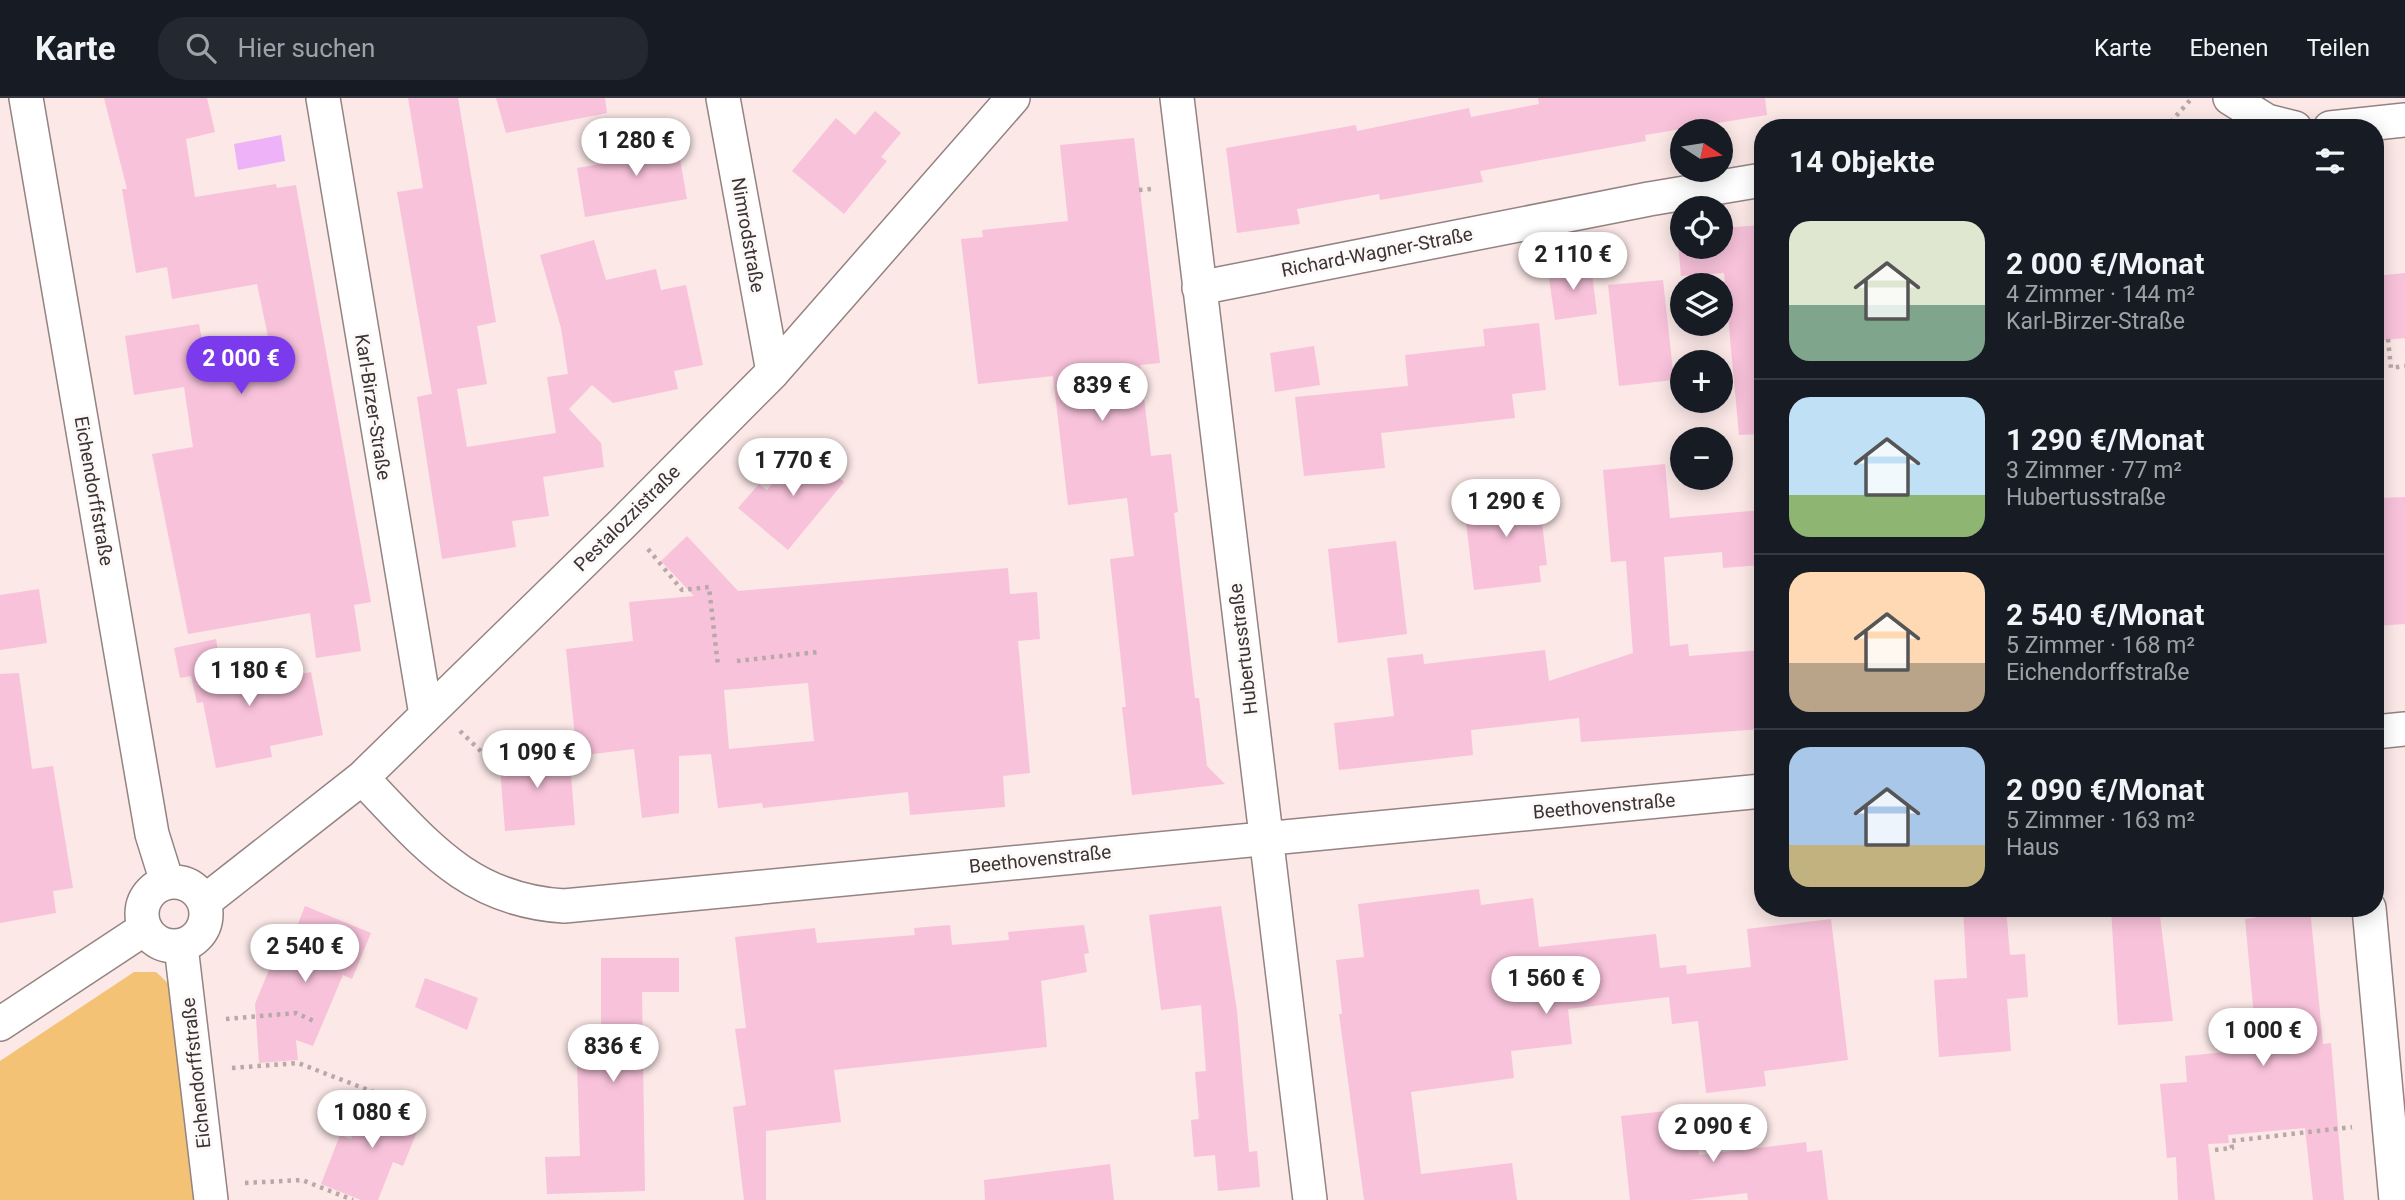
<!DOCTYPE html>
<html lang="de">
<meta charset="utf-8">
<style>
:root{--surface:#171b24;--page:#242831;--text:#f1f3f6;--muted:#9ea1a6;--line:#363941;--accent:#7c3aed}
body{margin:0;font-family:Roboto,sans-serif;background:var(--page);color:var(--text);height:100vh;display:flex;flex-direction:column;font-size:26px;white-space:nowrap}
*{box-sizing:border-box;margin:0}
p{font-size:23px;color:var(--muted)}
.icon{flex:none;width:38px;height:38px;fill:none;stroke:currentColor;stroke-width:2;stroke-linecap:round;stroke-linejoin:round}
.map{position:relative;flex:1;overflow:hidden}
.details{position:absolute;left:1754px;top:21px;width:630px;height:798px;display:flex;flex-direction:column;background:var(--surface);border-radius:28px;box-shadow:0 4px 18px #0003}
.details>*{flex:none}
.needle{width:46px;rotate:102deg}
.buttons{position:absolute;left:1670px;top:21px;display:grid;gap:14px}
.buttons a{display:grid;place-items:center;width:63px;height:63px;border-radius:50%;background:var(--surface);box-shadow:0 4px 18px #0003;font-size:35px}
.price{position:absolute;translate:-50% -60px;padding:0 16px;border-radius:24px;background:#fff;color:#222;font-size:23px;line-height:46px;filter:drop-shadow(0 2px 4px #0008)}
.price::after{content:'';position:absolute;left:50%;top:42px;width:21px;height:16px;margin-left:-10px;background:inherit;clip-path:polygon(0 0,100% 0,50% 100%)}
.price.current{background:var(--accent);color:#fff}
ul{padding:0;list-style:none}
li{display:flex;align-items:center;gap:21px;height:175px;padding:0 35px}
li+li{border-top:2px solid var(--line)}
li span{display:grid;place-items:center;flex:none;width:196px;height:140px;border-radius:21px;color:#555}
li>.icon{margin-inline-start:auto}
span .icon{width:84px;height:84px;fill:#fffc;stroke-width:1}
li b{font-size:30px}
h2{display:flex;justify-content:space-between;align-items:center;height:84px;padding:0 35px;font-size:30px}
header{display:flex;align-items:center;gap:42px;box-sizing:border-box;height:98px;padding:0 35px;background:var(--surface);border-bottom:2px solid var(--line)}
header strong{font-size:33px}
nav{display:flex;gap:38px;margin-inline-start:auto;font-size:24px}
.search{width:490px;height:63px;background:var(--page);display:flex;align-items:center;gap:18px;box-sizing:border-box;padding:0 24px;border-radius:28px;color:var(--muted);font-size:26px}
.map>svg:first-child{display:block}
.park{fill:#f3c274}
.water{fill:#eeb2f9}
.building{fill:#f8c2da;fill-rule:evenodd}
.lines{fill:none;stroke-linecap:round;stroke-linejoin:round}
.minor-casing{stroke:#948382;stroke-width:36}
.path{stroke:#b8a9a8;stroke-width:4.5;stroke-dasharray:3.5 5;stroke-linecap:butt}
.minor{stroke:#fff;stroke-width:33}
.labels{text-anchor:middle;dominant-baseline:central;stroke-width:6;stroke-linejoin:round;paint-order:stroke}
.street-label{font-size:19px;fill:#3b3433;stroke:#fdf9f9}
</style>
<header>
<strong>Karte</strong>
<div class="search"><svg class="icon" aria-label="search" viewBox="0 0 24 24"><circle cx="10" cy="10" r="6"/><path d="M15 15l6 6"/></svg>Hier suchen</div>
<nav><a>Karte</a><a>Ebenen</a><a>Teilen</a></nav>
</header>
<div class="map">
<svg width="2405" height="1102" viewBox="0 0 2405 1102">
<rect width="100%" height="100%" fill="#fbe8e7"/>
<path class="park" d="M134,874H156L170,887L198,1102H0V963Z"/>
<path class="water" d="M281,37L285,63L238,72L234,46Z"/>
<path class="building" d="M104,0H207L215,34L186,41L195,99L276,86L277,90L296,87L371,504L354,507L361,553L316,560L310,515L188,536L152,356L193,349L184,289L134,297L125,238L199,226L206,263L271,253L257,186L172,201L167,169L136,175L122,91H127Z
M408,0H458L496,224L477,228L487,286L457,291L467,349L556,335L547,279L568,276L561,230L540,157L594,142L606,182L656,171L661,192L686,187L703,267L674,273L678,291L613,305L592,287L569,311L601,345L604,369L543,379L549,418L512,423L516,449L442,461L417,299L436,295L432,296L397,94L423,90Z
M496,0H605L607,15L506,35Z
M1538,0H1765L1767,17L1645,37L1646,43L1480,73L1483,84L1380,102L1379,96L1297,111L1300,126L1237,135L1226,50L1356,27L1357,33L1469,10L1471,19L1539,6Z
M875,13L901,35L881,59L887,63L844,116L792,73L836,20L855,37Z
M674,27L687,101L585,119L577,70L648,58L643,33Z
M1134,40L1160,265L1140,267L1151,358L1171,356L1178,414L1174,415L1195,600H1199L1207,668L1225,686L1132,697L1122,609H1126L1110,461L1134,458L1127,400L1068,407L1053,278L978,286L961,141L983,139L982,132L1068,123L1060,47Z
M1762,127V336L1739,337L1724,175L1681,178L1678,146L1682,145V149H1720L1721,130Z
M1591,167L1597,216L1555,222L1548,173Z
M2405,175V240L2375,243V178Z
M1663,182L1674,282L1619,288L1608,187Z
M1539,225L1546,292L1512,296L1515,320L1381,335L1385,370L1304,378L1295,299L1408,288L1405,257L1485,248L1483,231Z
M1314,248L1320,287L1275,294L1270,255Z
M803,348L844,384L788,452L738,410L759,386L767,392Z
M1665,366L1670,420L1762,412V467L1723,470L1722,454L1664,459L1670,548L1688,546L1689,558L1762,552V631L1581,644L1579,620L1471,632L1473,657L1339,672L1334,625L1394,618L1387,560L1423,556L1424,566L1545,552L1549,583L1633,555L1626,463L1611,464L1603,372Z
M1538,390L1547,467L1539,468L1541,484L1474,492L1465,416L1476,415L1474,398Z
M2405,399V526L2375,528V400Z
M687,438L738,493L1008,470L1010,496L1037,494L1040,541L1018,543L1030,675L1003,678L1005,709L910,717L908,694L763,710L762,705L718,710L711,656L679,658V715L642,720L634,651L577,658L566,551L633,543L629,504L694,498L661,463ZM808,585L814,643L729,651L724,592Z
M1396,443L1407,536L1338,545L1328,451Z
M39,491L47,545L0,552V497Z
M216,541L225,592L311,574L323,637L270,648L272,659L216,670L203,604L197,605L191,578L180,580L174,550Z
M19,575L32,671L53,668L73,790L53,793L56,815L0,825V576Z
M569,651L575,727L505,733L499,657Z
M1479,791L1481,807L1533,800L1539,849L1656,836L1660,870L1686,867L1687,876L1751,869L1747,831L1831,821L1848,962L1764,973L1766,988L1706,995L1698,923L1672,926L1669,899L1568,911L1572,946L1511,953L1514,980L1411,994L1421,1076L1512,1065L1517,1102H1364L1339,916H1342L1336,862L1364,859L1358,806Z
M305,808L371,835L352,881L343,877L313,948L296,942L298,962L259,965L255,906L280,845L289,849Z
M1221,808L1237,913L1249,1054L1257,1053L1260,1089L1218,1093L1215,1057L1194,1059L1191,1022L1199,1021L1195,974L1206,973L1201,907L1161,912L1149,817Z
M1963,810H2006L2010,857L2025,856L2028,899L2007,901L2011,953L1939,959L1934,882L1967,880Z
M2111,810H2159L2173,923L2118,927Z
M2258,810H2310L2323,946L2331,945L2344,1102H2313L2305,1030L2228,1037L2229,1045L2208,1046L2215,1102H2178L2176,1059L2167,1060L2160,986L2187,984L2185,958L2257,951L2245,821L2259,819Z
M950,827L952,847L1009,842L1008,834L1084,827L1089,855L1084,856L1087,874L1041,883L1047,949L834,972L841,1024L766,1033V1102H744L733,1009L746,1007L735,931L746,930L735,839L815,830L817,845L915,837L914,830Z
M601,860H679V894H642L645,1093L547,1096L545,1059L580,1058L576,938L601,937Z
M425,880L478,900L467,932L415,909Z
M369,997L423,1019L403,1068L393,1064L378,1102H361L321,1086L340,1037L351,1041Z
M1694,1010L1699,1057L1806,1044L1807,1054L1822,1052L1828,1102H1748L1747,1095L1690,1102H1630L1621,1018Z
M1110,1066L1114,1102H985L984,1082Z"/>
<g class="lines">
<defs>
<path id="minor" d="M26,0L152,736L167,784
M323,0L426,617
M723,0L773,274
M1177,0L1310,1102
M2230,0L2267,23L2295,30
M2330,30L2405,22
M1199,190L1649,101L1762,82
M2375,634L2405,631
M362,680C425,745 467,802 564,808L1762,693
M142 816a32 32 0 1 1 64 0a32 32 0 1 1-64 0Z
M204,804L362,680L624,424L773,274L1013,0
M2369,810L2396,1102
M181,848L211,1102
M0,926L144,831"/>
</defs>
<use href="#minor" class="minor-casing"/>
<path class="path" d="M2155,30L2169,26L2192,0
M1139,92L1151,91
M2375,120L2381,177
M2388,241L2391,270L2405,268
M648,451L682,492L709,489L718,568
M737,563L818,554
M460,633L492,664
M226,921L296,915L316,924
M232,970L298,965L402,1005
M2215,1052L2232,1050L2231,1043L2352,1029
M245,1085L302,1082L353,1102"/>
<use href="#minor" class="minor"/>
</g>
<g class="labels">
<g class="street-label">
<text transform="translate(748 137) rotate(80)">Nimrodstraße</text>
<text transform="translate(1377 154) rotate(-11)">Richard-Wagner-Straße</text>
<text transform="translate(373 309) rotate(81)">Karl-Birzer-Straße</text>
<text transform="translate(94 393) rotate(80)">Eichendorffstraße</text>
<text transform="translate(627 420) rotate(-45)">Pestalozzistraße</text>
<text transform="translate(1243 551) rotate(-97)">Hubertusstraße</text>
<text transform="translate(1604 708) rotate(-5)">Beethovenstraße</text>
<text transform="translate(1040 761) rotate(-6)">Beethovenstraße</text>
<text transform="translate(196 975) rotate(-96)">Eichendorffstraße</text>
</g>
</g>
</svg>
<div class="buttons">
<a><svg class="needle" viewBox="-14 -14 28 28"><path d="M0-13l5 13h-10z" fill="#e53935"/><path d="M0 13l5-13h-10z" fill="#9ea1a6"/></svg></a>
<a><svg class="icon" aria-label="locate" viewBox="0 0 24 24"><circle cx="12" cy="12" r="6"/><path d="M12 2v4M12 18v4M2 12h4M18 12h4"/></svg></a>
<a><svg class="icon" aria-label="layers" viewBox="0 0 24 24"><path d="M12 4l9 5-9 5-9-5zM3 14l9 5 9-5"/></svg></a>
<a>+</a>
<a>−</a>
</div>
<b class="price" style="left:636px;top:80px">1 280 €</b>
<b class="price" style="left:1573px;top:194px">2 110 €</b>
<b class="price current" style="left:241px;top:298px">2 000 €</b>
<b class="price" style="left:1102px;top:325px">839 €</b>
<b class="price" style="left:793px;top:400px">1 770 €</b>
<b class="price" style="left:1506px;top:441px">1 290 €</b>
<b class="price" style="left:249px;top:610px">1 180 €</b>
<b class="price" style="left:537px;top:692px">1 090 €</b>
<b class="price" style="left:305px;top:886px">2 540 €</b>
<b class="price" style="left:1546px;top:918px">1 560 €</b>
<b class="price" style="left:2263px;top:970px">1 000 €</b>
<b class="price" style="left:613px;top:986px">836 €</b>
<b class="price" style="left:372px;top:1052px">1 080 €</b>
<b class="price" style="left:1713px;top:1066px">2 090 €</b>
<section class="details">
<h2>14 Objekte<svg class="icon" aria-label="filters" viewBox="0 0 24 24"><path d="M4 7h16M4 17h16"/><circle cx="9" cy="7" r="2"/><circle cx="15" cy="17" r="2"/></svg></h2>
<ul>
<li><span style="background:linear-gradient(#dfe7d0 60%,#7fa58c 0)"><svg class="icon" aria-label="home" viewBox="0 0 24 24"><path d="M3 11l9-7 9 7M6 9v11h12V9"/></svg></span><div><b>2 000 €/Monat</b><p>4 Zimmer · 144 m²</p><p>Karl-Birzer-Straße</p></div></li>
<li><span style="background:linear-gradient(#bfe0f5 70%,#8fb573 0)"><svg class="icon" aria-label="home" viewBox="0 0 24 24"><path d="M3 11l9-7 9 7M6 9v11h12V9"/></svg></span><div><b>1 290 €/Monat</b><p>3 Zimmer · 77 m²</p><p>Hubertusstraße</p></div></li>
<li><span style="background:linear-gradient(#ffd9b3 65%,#b9a48a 0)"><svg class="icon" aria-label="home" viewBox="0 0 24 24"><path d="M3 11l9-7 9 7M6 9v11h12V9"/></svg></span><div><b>2 540 €/Monat</b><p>5 Zimmer · 168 m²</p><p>Eichendorffstraße</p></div></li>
<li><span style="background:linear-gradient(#a9c7e8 70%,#c2b280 0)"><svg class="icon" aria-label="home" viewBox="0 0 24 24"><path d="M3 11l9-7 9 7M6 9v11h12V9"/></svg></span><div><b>2 090 €/Monat</b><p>5 Zimmer · 163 m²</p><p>Haus</p></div></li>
</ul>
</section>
</div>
